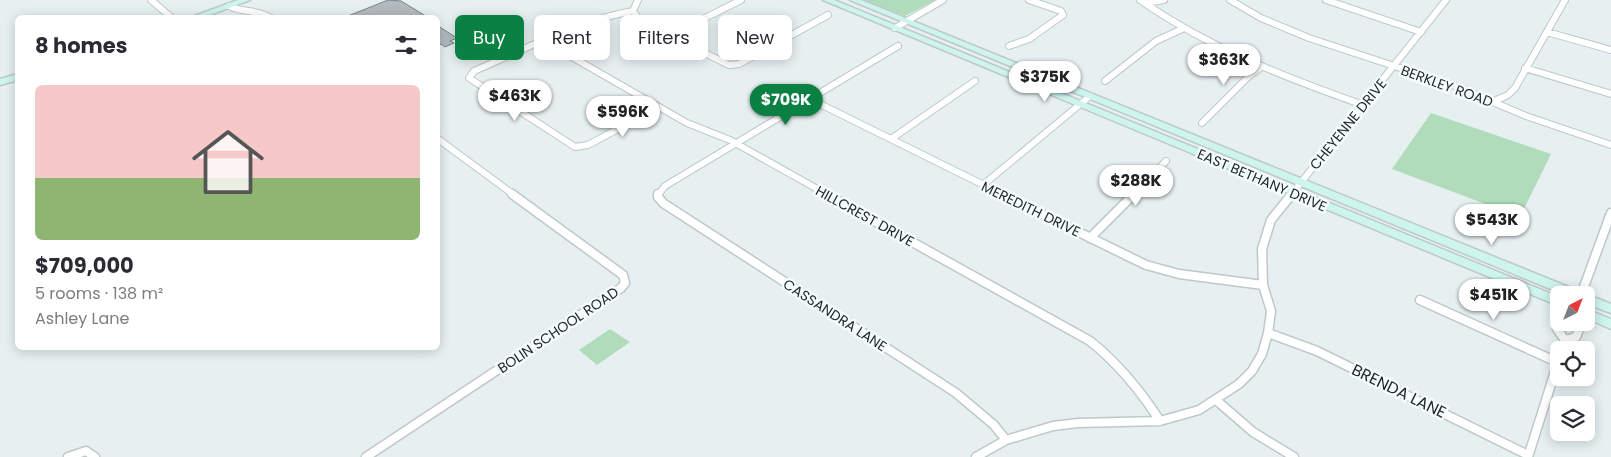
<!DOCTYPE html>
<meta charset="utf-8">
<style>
:root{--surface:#fff;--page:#f2f2f3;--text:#2b2b33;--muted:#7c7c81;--line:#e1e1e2;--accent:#0b8043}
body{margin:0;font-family:Poppins,sans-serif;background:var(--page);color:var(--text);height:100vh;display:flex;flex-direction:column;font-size:19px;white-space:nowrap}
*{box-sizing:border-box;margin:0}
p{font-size:16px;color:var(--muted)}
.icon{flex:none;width:28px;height:28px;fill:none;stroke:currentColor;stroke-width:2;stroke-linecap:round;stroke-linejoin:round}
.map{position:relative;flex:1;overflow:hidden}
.side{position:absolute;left:15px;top:15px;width:425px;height:335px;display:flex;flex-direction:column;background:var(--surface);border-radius:8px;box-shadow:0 2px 12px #0003}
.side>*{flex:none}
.top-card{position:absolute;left:455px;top:15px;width:475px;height:45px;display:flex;gap:10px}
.needle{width:32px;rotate:42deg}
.controls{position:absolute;left:1550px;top:286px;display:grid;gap:10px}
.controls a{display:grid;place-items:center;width:45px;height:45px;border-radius:8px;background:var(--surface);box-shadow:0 2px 12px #0003;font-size:25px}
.price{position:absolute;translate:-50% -42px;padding:0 11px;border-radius:18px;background:#fff;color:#222;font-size:16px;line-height:32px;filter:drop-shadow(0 1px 2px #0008)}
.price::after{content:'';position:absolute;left:50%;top:30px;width:15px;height:11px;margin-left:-8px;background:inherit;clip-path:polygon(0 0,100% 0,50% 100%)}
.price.active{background:var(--accent);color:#fff}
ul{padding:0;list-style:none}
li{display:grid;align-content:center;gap:10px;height:265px;padding:0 20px}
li+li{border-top:1px solid var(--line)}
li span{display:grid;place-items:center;height:155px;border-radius:8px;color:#555}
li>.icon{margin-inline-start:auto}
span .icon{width:90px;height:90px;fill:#fffc;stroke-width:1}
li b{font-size:21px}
h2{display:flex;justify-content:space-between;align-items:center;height:60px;padding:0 20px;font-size:21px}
.pill{padding:0 18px;border-radius:8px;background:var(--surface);box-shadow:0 2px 12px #0003;font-size:18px;line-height:45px}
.pill.active{background:var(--accent);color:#fff}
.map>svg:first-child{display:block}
.green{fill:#b0dcbb}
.building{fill:#b3babf;stroke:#7c8387}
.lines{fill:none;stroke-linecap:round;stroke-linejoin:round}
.minor-far1-casing{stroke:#bfc8c9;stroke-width:8}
.minor-casing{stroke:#bfc8c9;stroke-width:11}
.secondary-casing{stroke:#bfc8c9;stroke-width:3}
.minor-far1{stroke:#fff;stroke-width:6}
.minor{stroke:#fff;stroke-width:8}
.secondary{fill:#cdf5ee;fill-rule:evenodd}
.labels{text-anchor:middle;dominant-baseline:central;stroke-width:5;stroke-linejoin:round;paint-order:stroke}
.street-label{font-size:14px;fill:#252829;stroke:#f4fdfe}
.near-street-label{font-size:16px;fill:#252829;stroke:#f4fdfe}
</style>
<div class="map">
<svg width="1611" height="457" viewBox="0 0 1611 457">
<rect width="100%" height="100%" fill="#e6f0f1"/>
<path class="green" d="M861,0H936L905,16Z
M1431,113L1551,154L1520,217L1392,169Z
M610,329L630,342L597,365L579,350Z"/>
<path class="building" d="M388,0L401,1L429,18H343Z
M438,26L457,38L450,41L454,43L445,47L441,44L438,46Z"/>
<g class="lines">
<defs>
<path id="minor-far1" d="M151,0L172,18
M638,0L633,11L640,21L729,65L739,64L828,15
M1140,0C1209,48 1284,77 1363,105
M1230,0L1261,18L1309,38L1458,87L1526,116L1611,145
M1326,0L1421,32
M1144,3L1164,0
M229,6C243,13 257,9 271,18
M633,11C576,21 526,49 474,71L469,78L575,147L588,145L659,107
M895,28L943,0
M1547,32L1611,50
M669,36L741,0
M544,41L687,123L730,140L828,195
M1009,46L1029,39L1063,15L1061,11L1029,0
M1525,68L1611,94
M1105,81L1156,41L1182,29
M810,99L1004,195
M1492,102L1508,95L1515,88L1565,0
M1202,123L1248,77L1260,68
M438,139L514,195
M891,139L975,81
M983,185L1090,96
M658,195L665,186L898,46
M1133,195L1166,161
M1291,195L1446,0"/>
<path id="minor" d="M658,194V197L663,203L956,393L994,425L1006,440
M826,194L1090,341C1119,364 1140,390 1160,421
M1001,194L1146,265L1179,274L1263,285
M1090,238L1134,194
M1581,295L1611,213
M1420,300L1557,362
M1559,322L1557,329L1565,340
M1268,333L1317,351L1528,455
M1565,340L1576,337L1582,322
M1562,350L1565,340
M1216,400L1253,432L1294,457
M68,457L86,451L95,457
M366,457L621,288L625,283L623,275L512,194
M976,457L1006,440L1053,426L1078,423L1160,421L1199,410L1239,384L1252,371L1262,354L1268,333L1271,311L1263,285L1262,249L1271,220L1292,194
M1528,457L1559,359"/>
<path id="secondary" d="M238,0H250L202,18H189Z
M823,0H834L1559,297V306Z
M850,0H861L1581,292L1583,295H1565Z
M18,74V80L0,85V79Z
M1585,295C1593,296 1603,301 1611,304V313L1586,304V295Z
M1586,309L1611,319V329L1586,318Z"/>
</defs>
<use href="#minor-far1" class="minor-far1-casing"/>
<use href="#minor" class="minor-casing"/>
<use href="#secondary" class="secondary-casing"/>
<use href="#minor-far1" class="minor-far1"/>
<use href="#minor" class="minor"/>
<use href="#secondary" class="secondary"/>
</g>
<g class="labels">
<g class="street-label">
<text transform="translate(1447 86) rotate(20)">BERKLEY ROAD</text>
<text transform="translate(1348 124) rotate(-51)">CHEYENNE DRIVE</text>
<text transform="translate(1262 180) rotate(23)">EAST BETHANY DRIVE</text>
<text transform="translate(1031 209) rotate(26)">MEREDITH DRIVE</text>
<text transform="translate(865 216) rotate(29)">HILLCREST DRIVE</text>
<text transform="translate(835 315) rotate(33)">CASSANDRA LANE</text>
<text transform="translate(558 330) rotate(-34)">BOLIN SCHOOL ROAD</text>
</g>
<g class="near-street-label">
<text transform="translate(1399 391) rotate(26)">BRENDA LANE</text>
</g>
</g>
</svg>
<div class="controls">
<a><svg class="needle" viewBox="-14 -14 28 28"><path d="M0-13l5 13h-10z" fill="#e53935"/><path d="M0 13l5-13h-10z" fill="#7c7c81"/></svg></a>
<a><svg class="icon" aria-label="locate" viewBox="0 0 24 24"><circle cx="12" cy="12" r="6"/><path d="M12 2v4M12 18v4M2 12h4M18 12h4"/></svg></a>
<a><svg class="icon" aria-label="layers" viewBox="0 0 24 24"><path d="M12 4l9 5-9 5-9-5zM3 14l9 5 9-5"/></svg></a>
</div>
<b class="price" style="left:1224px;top:86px">$363K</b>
<b class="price" style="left:1045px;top:103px">$375K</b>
<b class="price" style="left:515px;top:122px">$463K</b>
<b class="price active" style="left:786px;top:126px">$709K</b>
<b class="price" style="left:623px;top:138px">$596K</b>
<b class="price" style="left:1136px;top:207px">$288K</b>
<b class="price" style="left:1492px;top:246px">$543K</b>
<b class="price" style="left:1494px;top:321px">$451K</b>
<div class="top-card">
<a class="pill active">Buy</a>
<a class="pill">Rent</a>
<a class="pill">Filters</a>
<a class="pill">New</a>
</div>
<section class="side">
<h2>8 homes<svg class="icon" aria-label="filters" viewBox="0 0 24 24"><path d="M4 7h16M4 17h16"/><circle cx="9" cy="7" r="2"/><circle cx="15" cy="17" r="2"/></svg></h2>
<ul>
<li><span style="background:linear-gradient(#f6c9c9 60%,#8fb573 0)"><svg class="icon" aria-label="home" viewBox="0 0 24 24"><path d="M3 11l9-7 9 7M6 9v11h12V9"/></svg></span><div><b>$709,000</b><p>5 rooms · 138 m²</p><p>Ashley Lane</p></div></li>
</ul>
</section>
</div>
